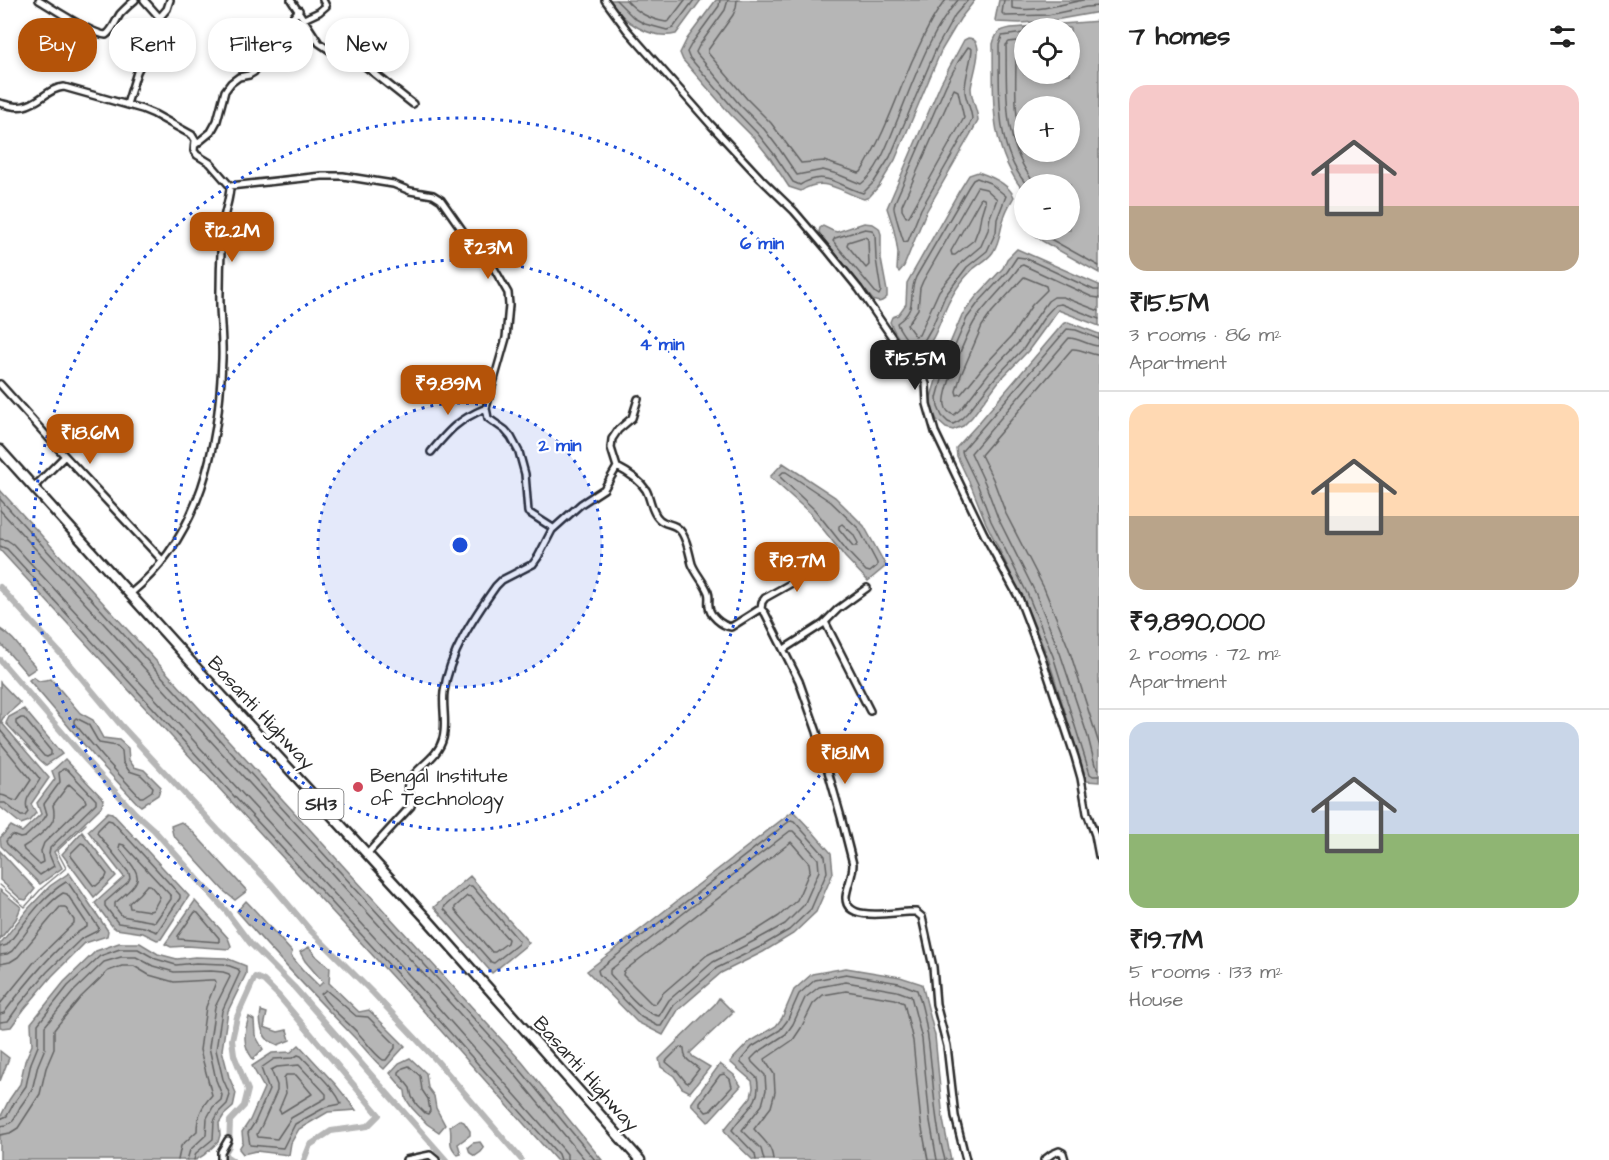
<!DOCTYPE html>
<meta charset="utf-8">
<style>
:root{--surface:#fff;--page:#f6f6f6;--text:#222;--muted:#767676;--line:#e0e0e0;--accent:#b45309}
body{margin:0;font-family:"Architects Daughter",sans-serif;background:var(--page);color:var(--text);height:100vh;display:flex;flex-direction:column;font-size:22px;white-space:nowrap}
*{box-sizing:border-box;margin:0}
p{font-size:20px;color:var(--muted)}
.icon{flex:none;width:33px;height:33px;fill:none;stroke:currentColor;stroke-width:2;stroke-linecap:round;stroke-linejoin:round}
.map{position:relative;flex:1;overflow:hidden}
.sheet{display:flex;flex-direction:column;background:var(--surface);width:510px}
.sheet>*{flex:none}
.top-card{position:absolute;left:18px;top:18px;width:570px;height:54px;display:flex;gap:12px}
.tools{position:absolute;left:1014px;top:18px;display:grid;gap:12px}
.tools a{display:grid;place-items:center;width:66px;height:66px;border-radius:50%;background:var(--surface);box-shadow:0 3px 9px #0003;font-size:30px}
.price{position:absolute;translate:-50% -51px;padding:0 14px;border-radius:12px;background:var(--accent);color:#fff;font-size:20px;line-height:39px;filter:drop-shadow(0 2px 3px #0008)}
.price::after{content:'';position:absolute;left:50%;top:36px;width:18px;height:14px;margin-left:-9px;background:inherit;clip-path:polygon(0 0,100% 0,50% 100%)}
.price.active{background:#222;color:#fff}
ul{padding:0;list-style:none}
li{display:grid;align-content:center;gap:12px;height:318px;padding:0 30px}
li+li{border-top:2px solid var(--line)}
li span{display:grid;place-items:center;height:186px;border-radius:18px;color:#555}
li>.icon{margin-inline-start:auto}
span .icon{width:108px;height:108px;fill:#fffc;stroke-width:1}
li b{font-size:26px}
h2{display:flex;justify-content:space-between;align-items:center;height:72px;padding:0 30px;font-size:26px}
.tag{padding:0 21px;border-radius:24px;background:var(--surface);box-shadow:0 3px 9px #0003;font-size:21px;line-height:54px}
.tag.active{background:var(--accent);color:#fff}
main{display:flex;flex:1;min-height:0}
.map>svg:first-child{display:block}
.water{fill:#b6b6b6;stroke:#7e7e7e;stroke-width:1.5;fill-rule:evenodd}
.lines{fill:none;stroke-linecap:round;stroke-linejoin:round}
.shore{stroke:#636363;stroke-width:1.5}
.stream{stroke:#7e7e7e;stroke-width:1.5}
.canal{stroke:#b6b6b6;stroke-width:6}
.street-casing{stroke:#2b2b2b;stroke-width:10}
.primary-casing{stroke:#2b2b2b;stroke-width:13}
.street{stroke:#fff;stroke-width:5}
.primary{stroke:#fff;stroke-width:8}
.ring{fill:none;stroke:#1d4ed8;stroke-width:3;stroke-dasharray:3 6}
.poi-dot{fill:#d1495b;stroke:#fff;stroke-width:2}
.labels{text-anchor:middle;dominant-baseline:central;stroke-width:4.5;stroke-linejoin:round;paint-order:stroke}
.shield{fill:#fff;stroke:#6b6b6b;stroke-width:1.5}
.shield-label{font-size:18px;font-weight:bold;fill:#2b2b2b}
.street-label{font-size:20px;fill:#2b2b2b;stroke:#fff}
.poi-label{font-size:20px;fill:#2b2b2b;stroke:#fff;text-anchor:start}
.centre{fill:#1d4ed8;stroke:#fff;stroke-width:3}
.ring-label{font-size:18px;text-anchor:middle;font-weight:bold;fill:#1d4ed8;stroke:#fff;stroke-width:4.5;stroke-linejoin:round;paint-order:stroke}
</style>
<main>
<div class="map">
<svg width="1099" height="1160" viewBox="0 0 1099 1160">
<rect width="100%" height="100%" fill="#fff"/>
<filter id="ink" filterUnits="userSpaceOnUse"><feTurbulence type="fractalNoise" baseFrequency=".0167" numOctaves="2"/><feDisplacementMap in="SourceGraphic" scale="12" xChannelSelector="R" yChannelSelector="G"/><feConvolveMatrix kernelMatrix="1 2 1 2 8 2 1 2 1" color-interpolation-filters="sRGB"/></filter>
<g filter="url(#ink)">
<path class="water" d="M609,0H701L676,34C650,40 623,22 609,0Z
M716,0H975L960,19L941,51L895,160L879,186L869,197L864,199C840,192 825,175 801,191L789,187L770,158L754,138L731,115L683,60L680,53L687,39Z
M999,0H1099V12L1049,21L1020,23L996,22L995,20Z
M1099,21V273L1042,241L1029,230H1070V184H1024V192C988,145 994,100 993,44C996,32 1000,30 1011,28ZM1070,28V74H1024V28ZM1070,106V152H1024V106Z
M968,38C988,39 972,76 971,88C971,100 978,110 978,121L926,212L904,266L899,272L897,270L898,253L896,240L893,226L887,208L941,83L964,40Z
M978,172C990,176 1009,184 1014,197C1010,204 1006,210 1004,218C1000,230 1000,241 993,252C988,260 978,264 972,270C964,278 955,290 950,300C942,313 935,345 921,351C908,357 894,332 890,322L892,317L898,315L906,304L907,283L958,193L969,175Z
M864,223L873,224L879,228L881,234V259L887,291V297C882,302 879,303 873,300L822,237L819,232L820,228L823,226L833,231L837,232Z
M1017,249L1099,285V326L1058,310L1028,351L999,381L972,417L963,426L953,430L946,428L937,420L932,409L931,397L940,367L962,315L975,298L1003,268L1007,259Z
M1068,322L1099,334V782L1087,781L1048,658L1023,598L986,523L972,488L957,456L956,448L976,426L1063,324Z
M783,463L835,497L864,526L886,566L868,581L845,557L811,514L770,477Z
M0,490L522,1062L602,1160H556L410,996L0,550Z
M0,629C13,637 17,644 26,656C29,660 33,663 36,668L27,674L0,643Z
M33,677L39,681L51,679L80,713L93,720L103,738L119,740L128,748L129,760L134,767L144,770L161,787L158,795L141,806L137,803L98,761L29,680Z
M0,682L20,703L3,718L1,722L49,778L31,804L36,813L29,821L21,824L0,807Z
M24,709L62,754L46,765L40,760L6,723L9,717Z
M65,759L104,800L101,807L54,852L62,868L40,884L1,846L0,838L11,826L22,832L41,814L37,803L55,779L52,771Z
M793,811L812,831L831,853L833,873L816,912L793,934L763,952L721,973L678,1010L663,1035L637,1022L587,971Z
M108,812L112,813L189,896L161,939L157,940L143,933L116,929L112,926L95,903L124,877L88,831Z
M181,822L191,830L247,891L235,900L225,892L173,835L171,826Z
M82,832L116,876L94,897L62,854Z
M0,851L35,889L26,900L21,899L0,880Z
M69,873L108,931L107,936L85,943L52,976L25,1008L11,1027L3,1028L0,1027V944L28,909L50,886Z
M470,876L529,943L492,973L434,907Z
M0,890L21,907L16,919L0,939Z
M195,901L228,938L231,946L229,949L187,946L171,947L165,944Z
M246,901C262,917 276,935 292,952L291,956L302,969L319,986L323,982L305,961L300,952L309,947L317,957L330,968L329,983L359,1012L369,1010L405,1046L384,1069C372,1059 364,1047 353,1036C313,995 274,954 237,911Z
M119,943H140L158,954L177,959L195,957L226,958L246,966V974L228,1011L222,1050L229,1077L236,1093L233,1107L224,1115L219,1123L220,1135L218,1142L204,1155L196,1160H0V1118L9,1100L20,1084L25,1061L32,1045L31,1023L64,982L96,951Z
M846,968L900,977L922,984L935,1036L943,1120L951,1160H753L729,1137L724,1130L751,1097L753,1088L752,1081L730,1062L748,1043L776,1026L782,1018L794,990L812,974Z
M719,998L733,1012L690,1053L693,1057L710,1067L690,1092L682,1088L674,1076L661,1067L659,1059L715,1004Z
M261,1011L267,1013L264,1027L278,1032L287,1030L290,1040L278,1045C275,1043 271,1042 268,1040C261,1033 259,1020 261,1011Z
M249,1017L254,1020L255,1035L263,1049L253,1059C242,1045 244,1033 249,1017Z
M299,1045L336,1085L356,1110L328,1112L299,1129L291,1143L289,1155L256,1151L243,1154L239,1149L243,1142L242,1132L250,1120L264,1088L252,1066L272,1053L291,1052Z
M0,1051L9,1058L0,1081Z
M410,1058L426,1073L428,1088L434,1096L436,1108L445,1125L439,1132L427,1124L412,1108L406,1099L405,1091L390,1073L399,1063Z
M720,1064L734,1075L741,1086L708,1122L691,1104Z
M459,1120L464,1122L470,1131V1135L458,1144L461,1154L458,1155C446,1143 453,1140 450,1126Z
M480,1142L484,1148L481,1152L475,1156L470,1153L468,1147L473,1143Z"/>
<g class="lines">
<path class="shore" d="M616,0L634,18L645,24L667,30L673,28L694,0
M626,0C638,13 649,19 666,22L669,21L685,0
M720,0L719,6L692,43L687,52L689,57L735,110L758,134L774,154L793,182L800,185C826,169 838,186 863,193L874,182L890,157L936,49L955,15L968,0
M728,0L725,10L699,46L696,52L697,54L740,105L764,129L780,150L797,175L823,170L837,174L861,184C880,170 890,137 899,116C915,77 930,32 958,0
M737,0L736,8L733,15L708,50V53L747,99L771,123L801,163L824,161L859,173L861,172C883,138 896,99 912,61C922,41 931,17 946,0
M1004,0L1002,13L1005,16L1048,15L1086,7L1099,6
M1012,0V8C1032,13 1062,4 1083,0
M1024,33L1002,36L999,45C1000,92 994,145 1026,184
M1024,40L1009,42L1006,45C1007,97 1002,141 1035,184
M968,47L972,49C971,63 964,80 965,92C966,101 972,110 972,120L921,209L908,241L904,242C903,240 893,209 894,207C894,206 895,204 895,202L946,85L958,62Z
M1024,49L1017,50L1016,53C1016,85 1013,117 1024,148
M954,89L958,91L964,118L909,216L906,217L902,210V205Z
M977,178L990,183L1006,196L997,219L996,232L987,251L967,267L945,296L932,327L925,339L919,345C908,345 903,334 898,326L897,323C919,308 907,297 916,277L969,186L973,180Z
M977,187L986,189L997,199L990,217L988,230L981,246L962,262L939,291L919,335L915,336L907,325L918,309L920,288L923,281Z
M981,198L984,199L985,202L981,215L979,227L974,240L955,255H952L951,251Z
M865,229L872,230L875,235L876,259L881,291L879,295L876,293L833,241L835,238Z
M1037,230L1045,236L1099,266
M864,237L867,238L868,240L869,265L866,268L847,245L848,242Z
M1024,277L1046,286L1047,290L1032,305L1011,337L983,367L961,394L957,395L956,391L961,375L982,326L992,312Z
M1099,290H1094L1025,258L1017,257L1007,272L979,302L967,318L945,369L937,398L938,407L942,416L948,422L953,424L959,421L967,413L995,378L1024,348L1045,316L1055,305L1061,304L1099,319
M1099,298L1092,297L1023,265L1020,266C1007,285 989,300 976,319C968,331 942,392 945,405C946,411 949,413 954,415L962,408L989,373L1018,343L1048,301L1054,297H1063L1099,311
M1099,339L1076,330L1067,329L962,451L963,455L978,486L991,521L1028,595L1053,656L1090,774L1093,776H1099
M1099,346C1089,346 1079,338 1069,338L971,453L985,483L998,518L1035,592L1060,653L1088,737L1095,765L1099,769
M1099,355C1090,355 1081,348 1072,349L981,455L993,479L1006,514L1044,588L1069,649L1099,744
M783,472H786L831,502L859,529L877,563V566L870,572L866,571L849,553L815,510L781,478L780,475Z
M0,499L517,1066L595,1160
M0,510L512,1071L585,1160
M842,524L853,534L858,543L857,546H853L839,529V526Z
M0,539L7,540L13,544L420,987L563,1149L567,1154V1160
M0,546L7,549L414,992L558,1154L560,1160
M21,718H24L51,751V755L47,757L44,756L16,724V721Z
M76,718L88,724L99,743L117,746L122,751L123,762L129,771L141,775L153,787L152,791L143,797H140L103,757L74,723V720Z
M0,730L40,779C34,791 22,798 28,812L25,816H21L5,803H0
M0,742L31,780L17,801C11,801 7,795 0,795
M63,769H67L96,800V803L50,848L49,854L54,866L40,875L7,844L6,841L12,835L20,838L25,837L44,819L47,814L44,804L60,782L59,773Z
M69,784L85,799L86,802L44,843L41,851L43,862L39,864L24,850L23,847C32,842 49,829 53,820C55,815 54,810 53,805Z
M108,820L112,821L180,895V898L157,932L144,927L118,923L105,906V902L128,882L130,878L129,873L97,833L98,830Z
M791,820L794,821L825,856L827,872L811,909L789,930L760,947L717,968L674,1005L661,1026H658L641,1017L599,974L598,970Z
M790,831H793L802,840L818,859L819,871L804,905L785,924L756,940L713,962L669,1000L659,1016C642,1014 622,987 610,974V970Z
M791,842L809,863L810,870L797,900L779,916L752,933L707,955L663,993L655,1004L651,1003L623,975L624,971Z
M81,843L84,844L107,874L106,877L96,886L93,885L71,856V853Z
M120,844L124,845L171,896V899L155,922L122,916L115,907V903C145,877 143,879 119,848Z
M147,885H150L160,897L153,910L150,911L130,908L129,903L139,894Z
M468,886H472L519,941L518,944L494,963L491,962L444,909L445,906Z
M467,896L471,897L508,939L507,943L495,952H492L455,910V907Z
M195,912L198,913L219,938V942L178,939V936Z
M0,947L7,945C25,923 41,897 66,882L69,884L99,928L97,931L81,939L47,972L20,1004L8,1021L0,1022
M0,955L7,954L12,951C27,933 43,905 63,893L67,894L87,924V927C61,939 21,990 4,1013L0,1014
M0,964L10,962L18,957L60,907H65L74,920V923L35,961L0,1004
M326,990L356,1016L368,1017L395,1044V1048L386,1060H383C372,1052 366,1041 357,1032C345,1019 329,1009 321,994Z
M680,1047L684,1048C684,1062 691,1061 699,1069L688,1083L686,1082L678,1072L666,1062L667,1060Z
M298,1055L301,1056C311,1067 338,1091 341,1104L326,1107L295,1124L283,1148L250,1145L248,1133L255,1122L269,1090L261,1068L274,1059L293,1058Z
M299,1065L326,1094V1098L291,1118L277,1139L258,1137L257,1134L262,1125L277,1091V1085L271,1070L277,1067Z
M409,1066L420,1076L422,1090L428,1099L430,1111L428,1114L425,1113L417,1105L412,1097L410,1088L399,1074V1072L403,1068Z
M724,1074L730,1079L732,1087L710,1111L706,1112L700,1105V1102L720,1075Z
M286,1075H296L312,1094L281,1113L279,1110L286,1093L284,1078Z
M0,1119L7,1116L14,1103L26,1086L31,1063L38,1046V1024L68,986L100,956L120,949H138L156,959L176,965L196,963L224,964L238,969L240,972L222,1011L216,1050L223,1079L230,1095L227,1104L219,1112L214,1121L213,1139L196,1153L194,1160
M0,1126L7,1125L13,1121L20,1107L32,1090L38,1065L45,1048V1026L74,991L104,962L121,957H136L153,966L174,972L211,971L223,972L229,974L230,977L215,1007L209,1047L216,1080L222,1095L221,1100L213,1107L207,1118L206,1135L190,1150L187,1160
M0,1135L10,1133L18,1128L40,1094L46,1068L54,1049V1030L57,1026L81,997L108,971L122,966H134L149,975L174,982L210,980H215L216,982L206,1007L200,1050L212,1095C202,1106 197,1116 197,1131L181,1146L178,1160
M756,1160L755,1154L732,1130C743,1111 763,1104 757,1078L741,1063V1060L752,1047L780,1030L787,1021L799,994L815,980L846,974L899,983L917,990C936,1045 929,1104 945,1160
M764,1160L761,1149L742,1130L762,1105L766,1090L765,1075L752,1062L751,1059L757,1053L786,1034L793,1024L805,998L819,987L846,982L897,991L911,996L922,1039L930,1121L937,1160
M773,1160C772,1145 763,1140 754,1129L771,1107L775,1092L774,1074L766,1062L765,1059L793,1040L801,1028L813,1004L823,995L846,991L895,999L904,1003L913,1041L921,1123L928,1160"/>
<path class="stream" d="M0,885L25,907L42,888L66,868L57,851L86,824"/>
<path class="canal" d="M0,587L69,663L120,724L218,830L271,884L309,929L374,994L437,1061L521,1159
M0,660L86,760L135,813L154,830L226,911L250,943L294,987L446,1160
M224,1155L232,1160
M222,1158L229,1146L230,1121L244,1106L248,1090L234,1055L232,1040L237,1017L255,977L264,981L278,995L379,1115L368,1126L331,1131L310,1145L304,1160"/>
<defs>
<path id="street" d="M39,0C54,9 91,34 106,35C113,30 115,22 120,14C125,9 130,4 135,0
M144,0L160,18
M291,0L319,43L337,55L365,66L413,104
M605,0L627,30L711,125L761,179L794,211L829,252L859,289L902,352L924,379L926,384L927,404L935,432L984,534L1019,598L1042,658L1075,757L1081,778L1087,813L1095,835L1099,856
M304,19L319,12L326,6L323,0
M0,103C8,105 16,108 24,106C40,103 48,88 64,87L142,109L154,114L192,135L195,140L194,151L197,155L210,163L230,186C230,197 226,207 224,218C221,242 220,266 220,291C219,314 223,336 222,359C219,446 201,536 130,594
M127,104L137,72L150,46L156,26L160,17L167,9L170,0
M195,145L211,132L217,121L225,91L231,83L239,77L249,75L254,72L267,49L299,10
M230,186L322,176H343L393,184L410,191L433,195L441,200L465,234L487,256L508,293L509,305L506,338L486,408L488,418L505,430L511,437L519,452L525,474L528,512L553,528
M0,384L65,456L163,561
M431,452C450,429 458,420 486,408
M617,467C627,472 639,479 646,490C651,499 651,512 659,519C666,526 675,522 682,533C688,543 689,553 692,564C696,574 704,582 708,592C710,597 708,601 709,606C709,615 722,626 731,627L758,610L761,609L765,613L799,681L817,732L841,817L853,864C853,876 847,886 846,897C845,923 894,912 909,912H916L922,917L933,967L936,1004L947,1046L955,1116L966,1160
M34,487L65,456
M761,609L762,602L765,598L790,584L816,565
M825,622L870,711
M784,649L823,624L838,609L867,588
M367,854L411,806C414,797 404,789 409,781C419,765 438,758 443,738C447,723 442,707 444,692C449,654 474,617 496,586L502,580L533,564L538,557L552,530L581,504L604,489L617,467L611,448L612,439L618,430L632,418L638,399
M221,1160V1152L228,1140
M406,1160L430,1155L436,1160
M1044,1160L1052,1154L1059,1151L1063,1153L1065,1160"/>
<path id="primary" d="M0,450L191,662L426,918L640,1160"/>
</defs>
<use href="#street" class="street-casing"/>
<use href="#primary" class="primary-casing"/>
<use href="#street" class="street"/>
<use href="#primary" class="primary"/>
</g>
</g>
<circle cx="460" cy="545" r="142" fill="#1d4ed8" fill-opacity=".12"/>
<g class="ring">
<circle cx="460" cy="545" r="142"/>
<circle cx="460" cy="545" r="285"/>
<circle cx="460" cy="545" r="427"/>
</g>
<circle class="poi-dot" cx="358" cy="787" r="6"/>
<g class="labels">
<rect class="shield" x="298.5" y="789" width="45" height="30" rx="4.5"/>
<g class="shield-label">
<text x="321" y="804">SH3</text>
</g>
<g class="street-label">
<text transform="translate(261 713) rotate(47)">Basanti Highway</text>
<text transform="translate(586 1074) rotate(48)">Basanti Highway</text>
</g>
<g class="poi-label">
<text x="370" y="776">Bengal Institute<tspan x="370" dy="23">of Technology</tspan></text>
</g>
</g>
<circle cx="460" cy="545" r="9" class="centre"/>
<g class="ring-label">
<text x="762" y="249">6 min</text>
<text x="662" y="350">4 min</text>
<text x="560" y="451">2 min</text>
</g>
</svg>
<div class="tools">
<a><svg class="icon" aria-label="locate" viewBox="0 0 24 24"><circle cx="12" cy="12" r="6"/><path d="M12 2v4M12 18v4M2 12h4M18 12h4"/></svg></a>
<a>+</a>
<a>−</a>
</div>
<b class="price" style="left:232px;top:263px">₹12.2M</b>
<b class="price" style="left:488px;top:280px">₹23M</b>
<b class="price active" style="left:915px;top:391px">₹15.5M</b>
<b class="price" style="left:448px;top:416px">₹9.89M</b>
<b class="price" style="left:90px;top:465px">₹18.6M</b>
<b class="price" style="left:797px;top:593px">₹19.7M</b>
<b class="price" style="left:845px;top:785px">₹18.1M</b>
<div class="top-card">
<a class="tag active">Buy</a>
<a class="tag">Rent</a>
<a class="tag">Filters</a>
<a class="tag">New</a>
</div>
</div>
<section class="sheet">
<h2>7 homes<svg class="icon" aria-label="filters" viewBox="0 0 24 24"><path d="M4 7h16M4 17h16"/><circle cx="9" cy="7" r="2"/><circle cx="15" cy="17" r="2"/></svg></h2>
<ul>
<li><span style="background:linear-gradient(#f6c9c9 65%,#b9a48a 0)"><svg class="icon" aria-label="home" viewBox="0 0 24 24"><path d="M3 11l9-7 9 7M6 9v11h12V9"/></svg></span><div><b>₹15.5M</b><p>3 rooms · 86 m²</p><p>Apartment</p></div></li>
<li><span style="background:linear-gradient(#ffd9b3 60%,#b9a48a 0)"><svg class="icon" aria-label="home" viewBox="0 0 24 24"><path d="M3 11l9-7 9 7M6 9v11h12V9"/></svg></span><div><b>₹9,890,000</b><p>2 rooms · 72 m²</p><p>Apartment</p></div></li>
<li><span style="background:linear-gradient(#c9d6e8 60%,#8fb573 0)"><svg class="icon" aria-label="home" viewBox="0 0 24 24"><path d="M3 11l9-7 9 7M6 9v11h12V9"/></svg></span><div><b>₹19.7M</b><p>5 rooms · 133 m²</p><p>House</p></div></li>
</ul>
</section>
</main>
